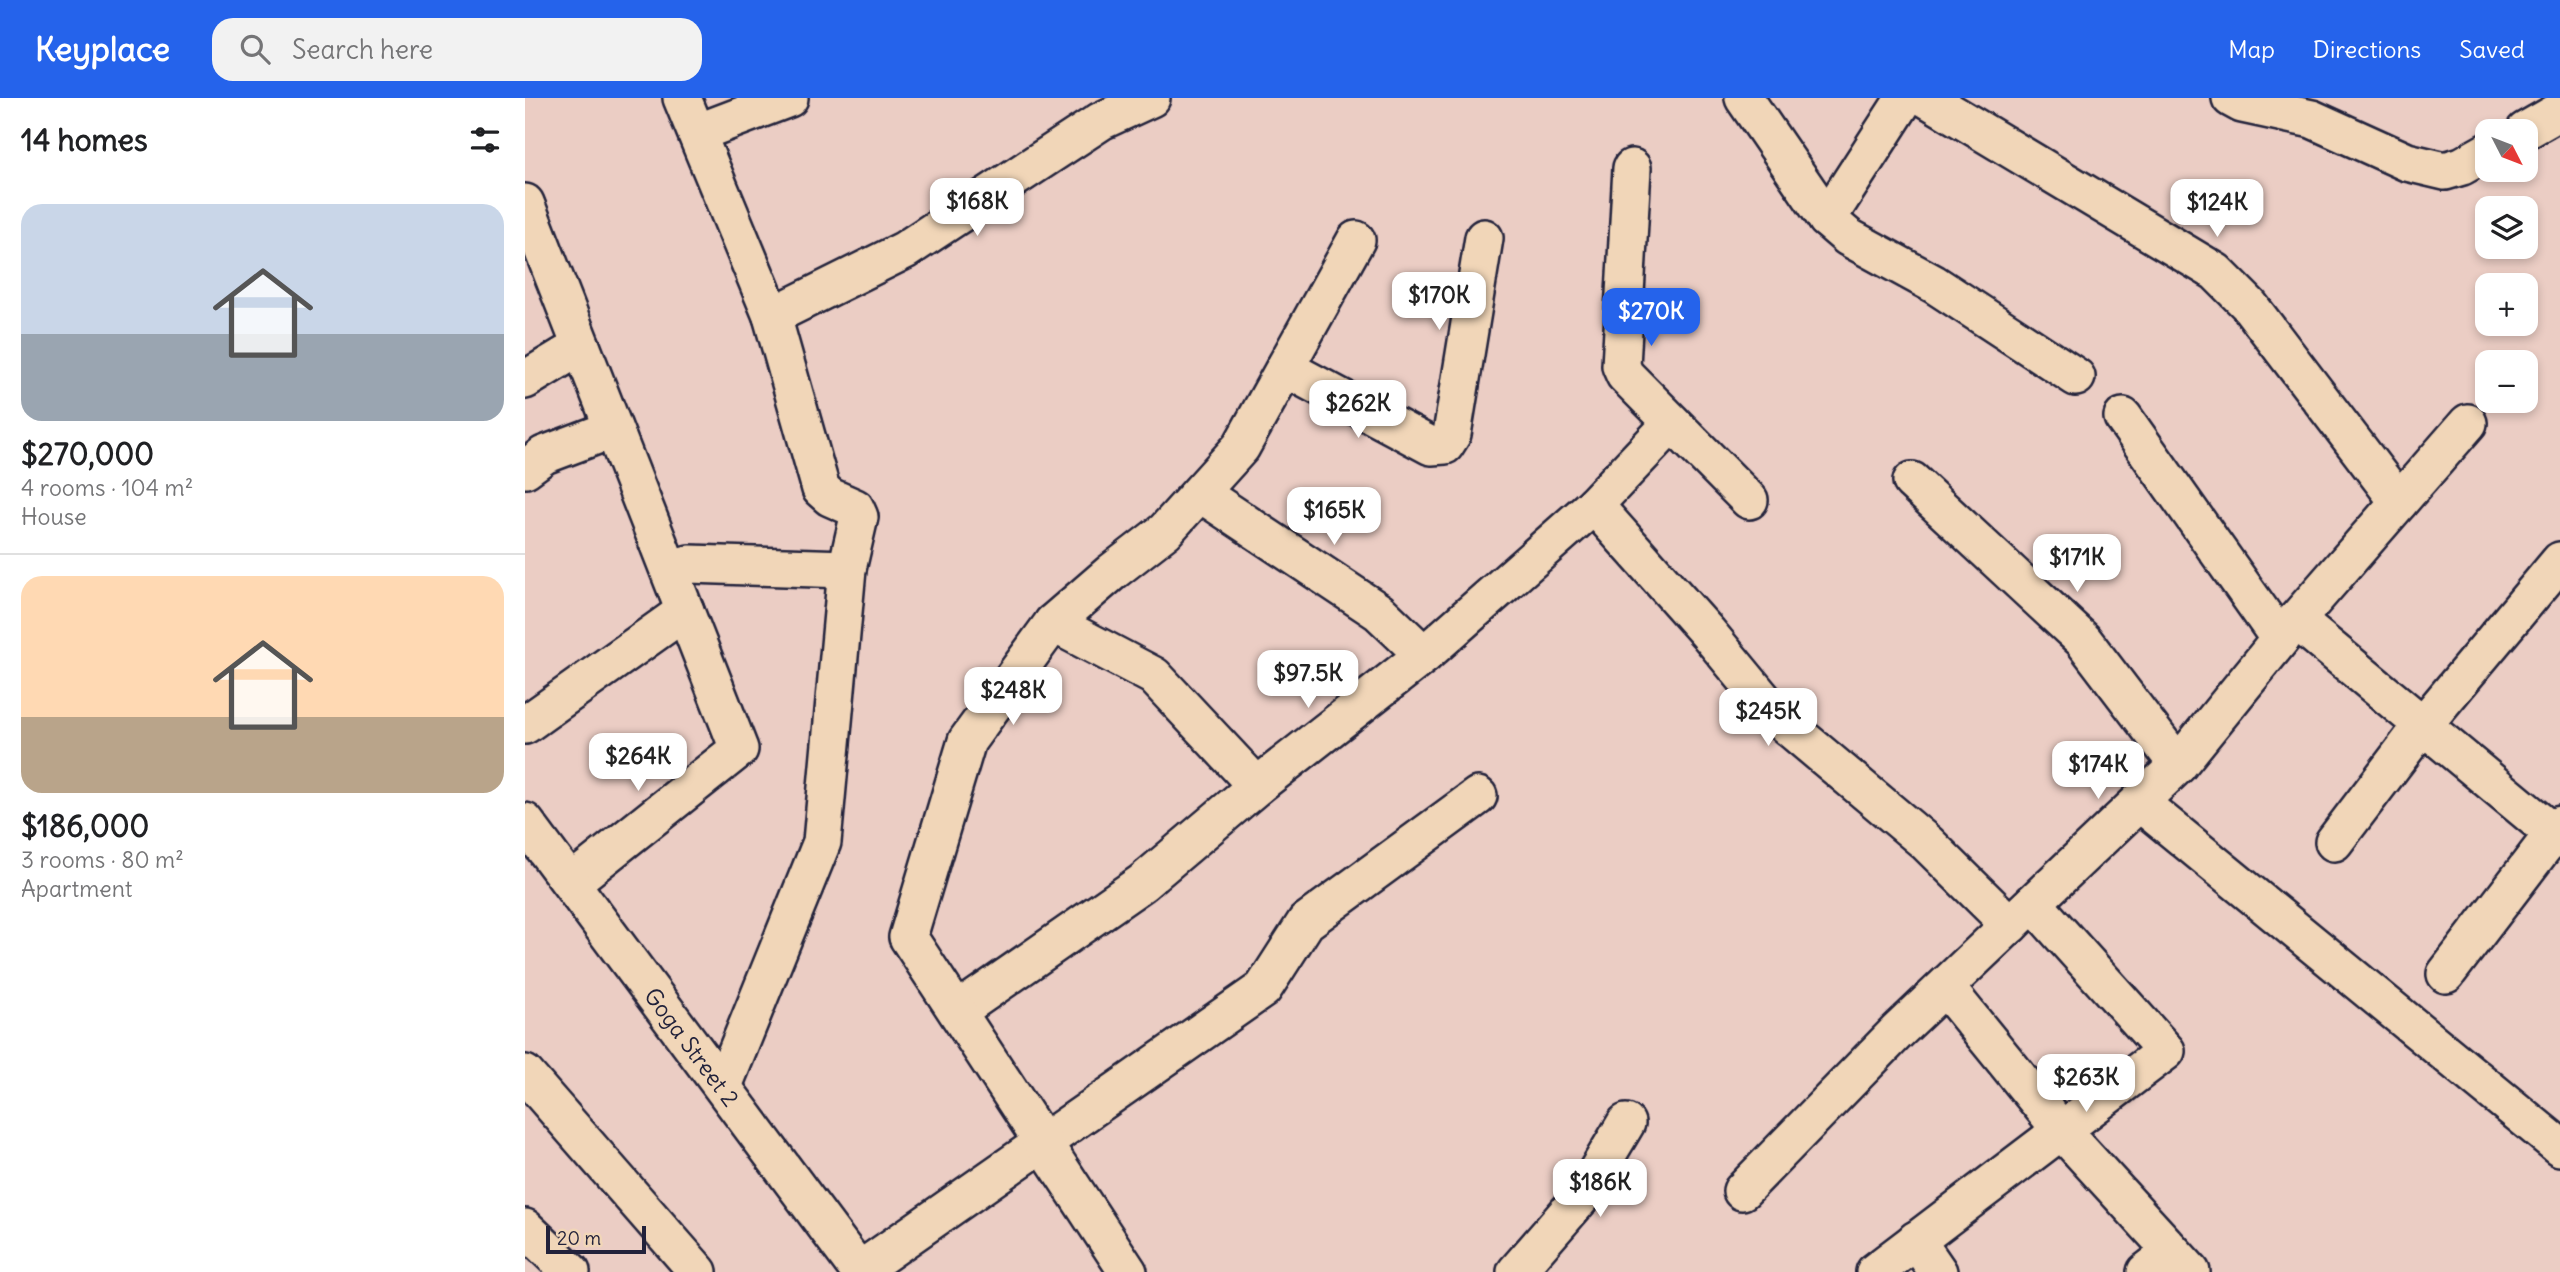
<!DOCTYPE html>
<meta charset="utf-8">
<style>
:root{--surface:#fff;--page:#f2f2f2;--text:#202124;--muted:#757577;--line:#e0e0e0;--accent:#2563eb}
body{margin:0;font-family:Delius,sans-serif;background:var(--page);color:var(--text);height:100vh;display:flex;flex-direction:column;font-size:26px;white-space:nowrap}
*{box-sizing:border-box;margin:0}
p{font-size:23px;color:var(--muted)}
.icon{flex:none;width:38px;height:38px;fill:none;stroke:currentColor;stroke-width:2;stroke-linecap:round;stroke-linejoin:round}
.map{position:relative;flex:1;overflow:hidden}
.panel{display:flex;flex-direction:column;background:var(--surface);width:525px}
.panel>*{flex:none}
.needle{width:46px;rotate:132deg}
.buttons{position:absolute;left:1950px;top:21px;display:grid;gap:14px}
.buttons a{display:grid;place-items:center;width:63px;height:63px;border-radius:14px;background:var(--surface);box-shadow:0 4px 10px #0003;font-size:35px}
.scale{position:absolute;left:21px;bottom:18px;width:100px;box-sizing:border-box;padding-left:7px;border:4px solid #22223b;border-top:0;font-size:19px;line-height:24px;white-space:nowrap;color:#22223b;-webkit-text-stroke:5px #f1d6b8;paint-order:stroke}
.price{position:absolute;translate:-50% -60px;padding:0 16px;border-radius:14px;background:#fff;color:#222;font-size:23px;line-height:46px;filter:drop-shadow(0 2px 4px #0008)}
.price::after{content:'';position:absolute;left:50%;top:42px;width:21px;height:16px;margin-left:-10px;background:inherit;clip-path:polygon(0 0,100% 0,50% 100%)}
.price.on{background:var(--accent);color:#fff}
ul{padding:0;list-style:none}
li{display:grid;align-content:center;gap:14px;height:371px;padding:0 21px}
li+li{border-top:2px solid var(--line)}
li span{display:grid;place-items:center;height:217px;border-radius:21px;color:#555}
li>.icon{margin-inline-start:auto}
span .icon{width:126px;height:126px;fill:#fffc;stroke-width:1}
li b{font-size:30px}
h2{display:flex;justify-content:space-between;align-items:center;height:84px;padding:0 21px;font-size:30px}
header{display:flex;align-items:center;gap:42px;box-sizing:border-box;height:98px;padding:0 35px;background:var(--accent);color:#fff}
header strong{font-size:33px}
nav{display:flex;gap:38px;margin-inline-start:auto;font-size:24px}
.search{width:490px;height:63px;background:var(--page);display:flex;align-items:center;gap:18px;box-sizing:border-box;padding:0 24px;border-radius:21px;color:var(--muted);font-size:26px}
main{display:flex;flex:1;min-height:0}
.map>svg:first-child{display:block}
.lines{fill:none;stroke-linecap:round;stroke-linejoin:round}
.minor-casing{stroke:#22223b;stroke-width:42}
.minor{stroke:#f1d6b8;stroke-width:37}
.labels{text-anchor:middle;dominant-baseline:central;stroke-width:5;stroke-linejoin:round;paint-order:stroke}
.street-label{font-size:23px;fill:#22223b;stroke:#f1d6b8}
</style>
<header>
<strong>Keyplace</strong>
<div class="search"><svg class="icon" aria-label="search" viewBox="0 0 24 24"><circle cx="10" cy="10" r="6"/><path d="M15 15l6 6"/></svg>Search here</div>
<nav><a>Map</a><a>Directions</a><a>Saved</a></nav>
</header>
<main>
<section class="panel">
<h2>14 homes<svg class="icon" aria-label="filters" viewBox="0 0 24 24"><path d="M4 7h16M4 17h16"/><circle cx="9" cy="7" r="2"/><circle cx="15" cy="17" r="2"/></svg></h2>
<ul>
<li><span style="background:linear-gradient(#c9d6e8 60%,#9aa5b1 0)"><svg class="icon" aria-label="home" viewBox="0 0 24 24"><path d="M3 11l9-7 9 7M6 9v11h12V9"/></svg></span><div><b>$270,000</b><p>4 rooms · 104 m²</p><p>House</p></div></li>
<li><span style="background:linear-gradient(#ffd9b3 65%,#b9a48a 0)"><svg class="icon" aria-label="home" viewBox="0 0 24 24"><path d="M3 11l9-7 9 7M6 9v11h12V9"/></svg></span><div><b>$186,000</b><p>3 rooms · 80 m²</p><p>Apartment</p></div></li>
</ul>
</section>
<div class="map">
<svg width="2035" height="1174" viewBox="0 0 2035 1174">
<rect width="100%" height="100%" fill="#ebcdc4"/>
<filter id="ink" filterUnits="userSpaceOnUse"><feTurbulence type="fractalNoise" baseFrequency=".0143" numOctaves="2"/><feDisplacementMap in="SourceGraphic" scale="14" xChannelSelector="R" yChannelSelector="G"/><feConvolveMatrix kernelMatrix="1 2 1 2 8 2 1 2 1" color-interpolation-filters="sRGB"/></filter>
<g filter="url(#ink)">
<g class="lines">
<defs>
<g id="minor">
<path d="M157,0L247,218L296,391L305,399L330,410L334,419L322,471L297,744L198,988"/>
<path d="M1219,0L1302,121L1323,139L1409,186L1551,279"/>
<path d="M1401,0L1691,174L1724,207L1874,404"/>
<path d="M1706,0L1717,6L1787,21L1882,64L1920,73L1937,68L1962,54"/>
<path d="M2000,33L2035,13"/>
<path d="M172,35L264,0"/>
<path d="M1107,70L1096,268L1100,277L1224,402"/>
<path d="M0,105L214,651L47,784"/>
<path d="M1302,121L1380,0"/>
<path d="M247,218L380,152L576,23L626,0"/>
<path d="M760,270L906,348L920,347L927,336L959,140"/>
<path d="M0,282L56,248"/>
<path d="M1598,319L1755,541"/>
<path d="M0,371L19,357L88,331"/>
<path d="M1387,383L1558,542L1653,667"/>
<path d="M675,395L854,514L899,557"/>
<path d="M1069,407L1183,535L1254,621L1402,745L1485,827"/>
<path d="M144,471L164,466L322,471"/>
<path d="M1771,522L2035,741"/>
<path d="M528,525L629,578L732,688"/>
<path d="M0,627L160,513"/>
<path d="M1614,704L2035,1049"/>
<path id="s1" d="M0,724L335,1174"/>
<path d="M1809,744L1898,627L2035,463"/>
<path d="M1921,876L2035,727"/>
<path d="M1420,889L1537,1033L1666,1174"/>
<path d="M433,913L617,785L732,688L899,557L1069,407L1147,325"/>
<path d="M0,976L173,1174"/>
<path d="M1217,1093L1372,934L1653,667L1771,522L1943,325"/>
<path d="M0,1130L46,1174"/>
<path d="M1391,1142L1413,1174"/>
<path d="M334,1173L738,891L781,824L953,698"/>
<path d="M603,1174L383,839L442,643L528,525L587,474L640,433L716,349L831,142"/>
<path d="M991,1174L1058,1097L1101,1025"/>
<path d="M1350,1174L1641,953L1508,805"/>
<path d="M1621,1174L1647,1154"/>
</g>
</defs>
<use href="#minor" class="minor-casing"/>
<use href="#minor" class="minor"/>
</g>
</g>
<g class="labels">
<g class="street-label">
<text stroke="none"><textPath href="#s1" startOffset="280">Goga Street 2</textPath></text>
</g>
</g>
</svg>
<div class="buttons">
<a><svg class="needle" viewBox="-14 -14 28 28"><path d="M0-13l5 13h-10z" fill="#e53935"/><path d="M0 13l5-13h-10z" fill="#757577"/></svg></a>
<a><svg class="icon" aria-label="layers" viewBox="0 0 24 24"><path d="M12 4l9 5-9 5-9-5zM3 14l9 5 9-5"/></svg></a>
<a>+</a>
<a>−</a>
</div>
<div class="scale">20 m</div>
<b class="price" style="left:452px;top:140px">$168K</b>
<b class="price" style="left:1692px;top:141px">$124K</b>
<b class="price" style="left:914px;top:234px">$170K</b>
<b class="price on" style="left:1126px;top:250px">$270K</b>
<b class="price" style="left:833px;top:342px">$262K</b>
<b class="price" style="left:809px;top:449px">$165K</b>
<b class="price" style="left:1552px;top:496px">$171K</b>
<b class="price" style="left:783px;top:612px">$97.5K</b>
<b class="price" style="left:488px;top:629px">$248K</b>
<b class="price" style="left:1243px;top:650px">$245K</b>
<b class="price" style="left:113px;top:695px">$264K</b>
<b class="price" style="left:1573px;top:703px">$174K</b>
<b class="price" style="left:1561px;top:1016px">$263K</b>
<b class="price" style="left:1075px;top:1121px">$186K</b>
</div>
</main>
